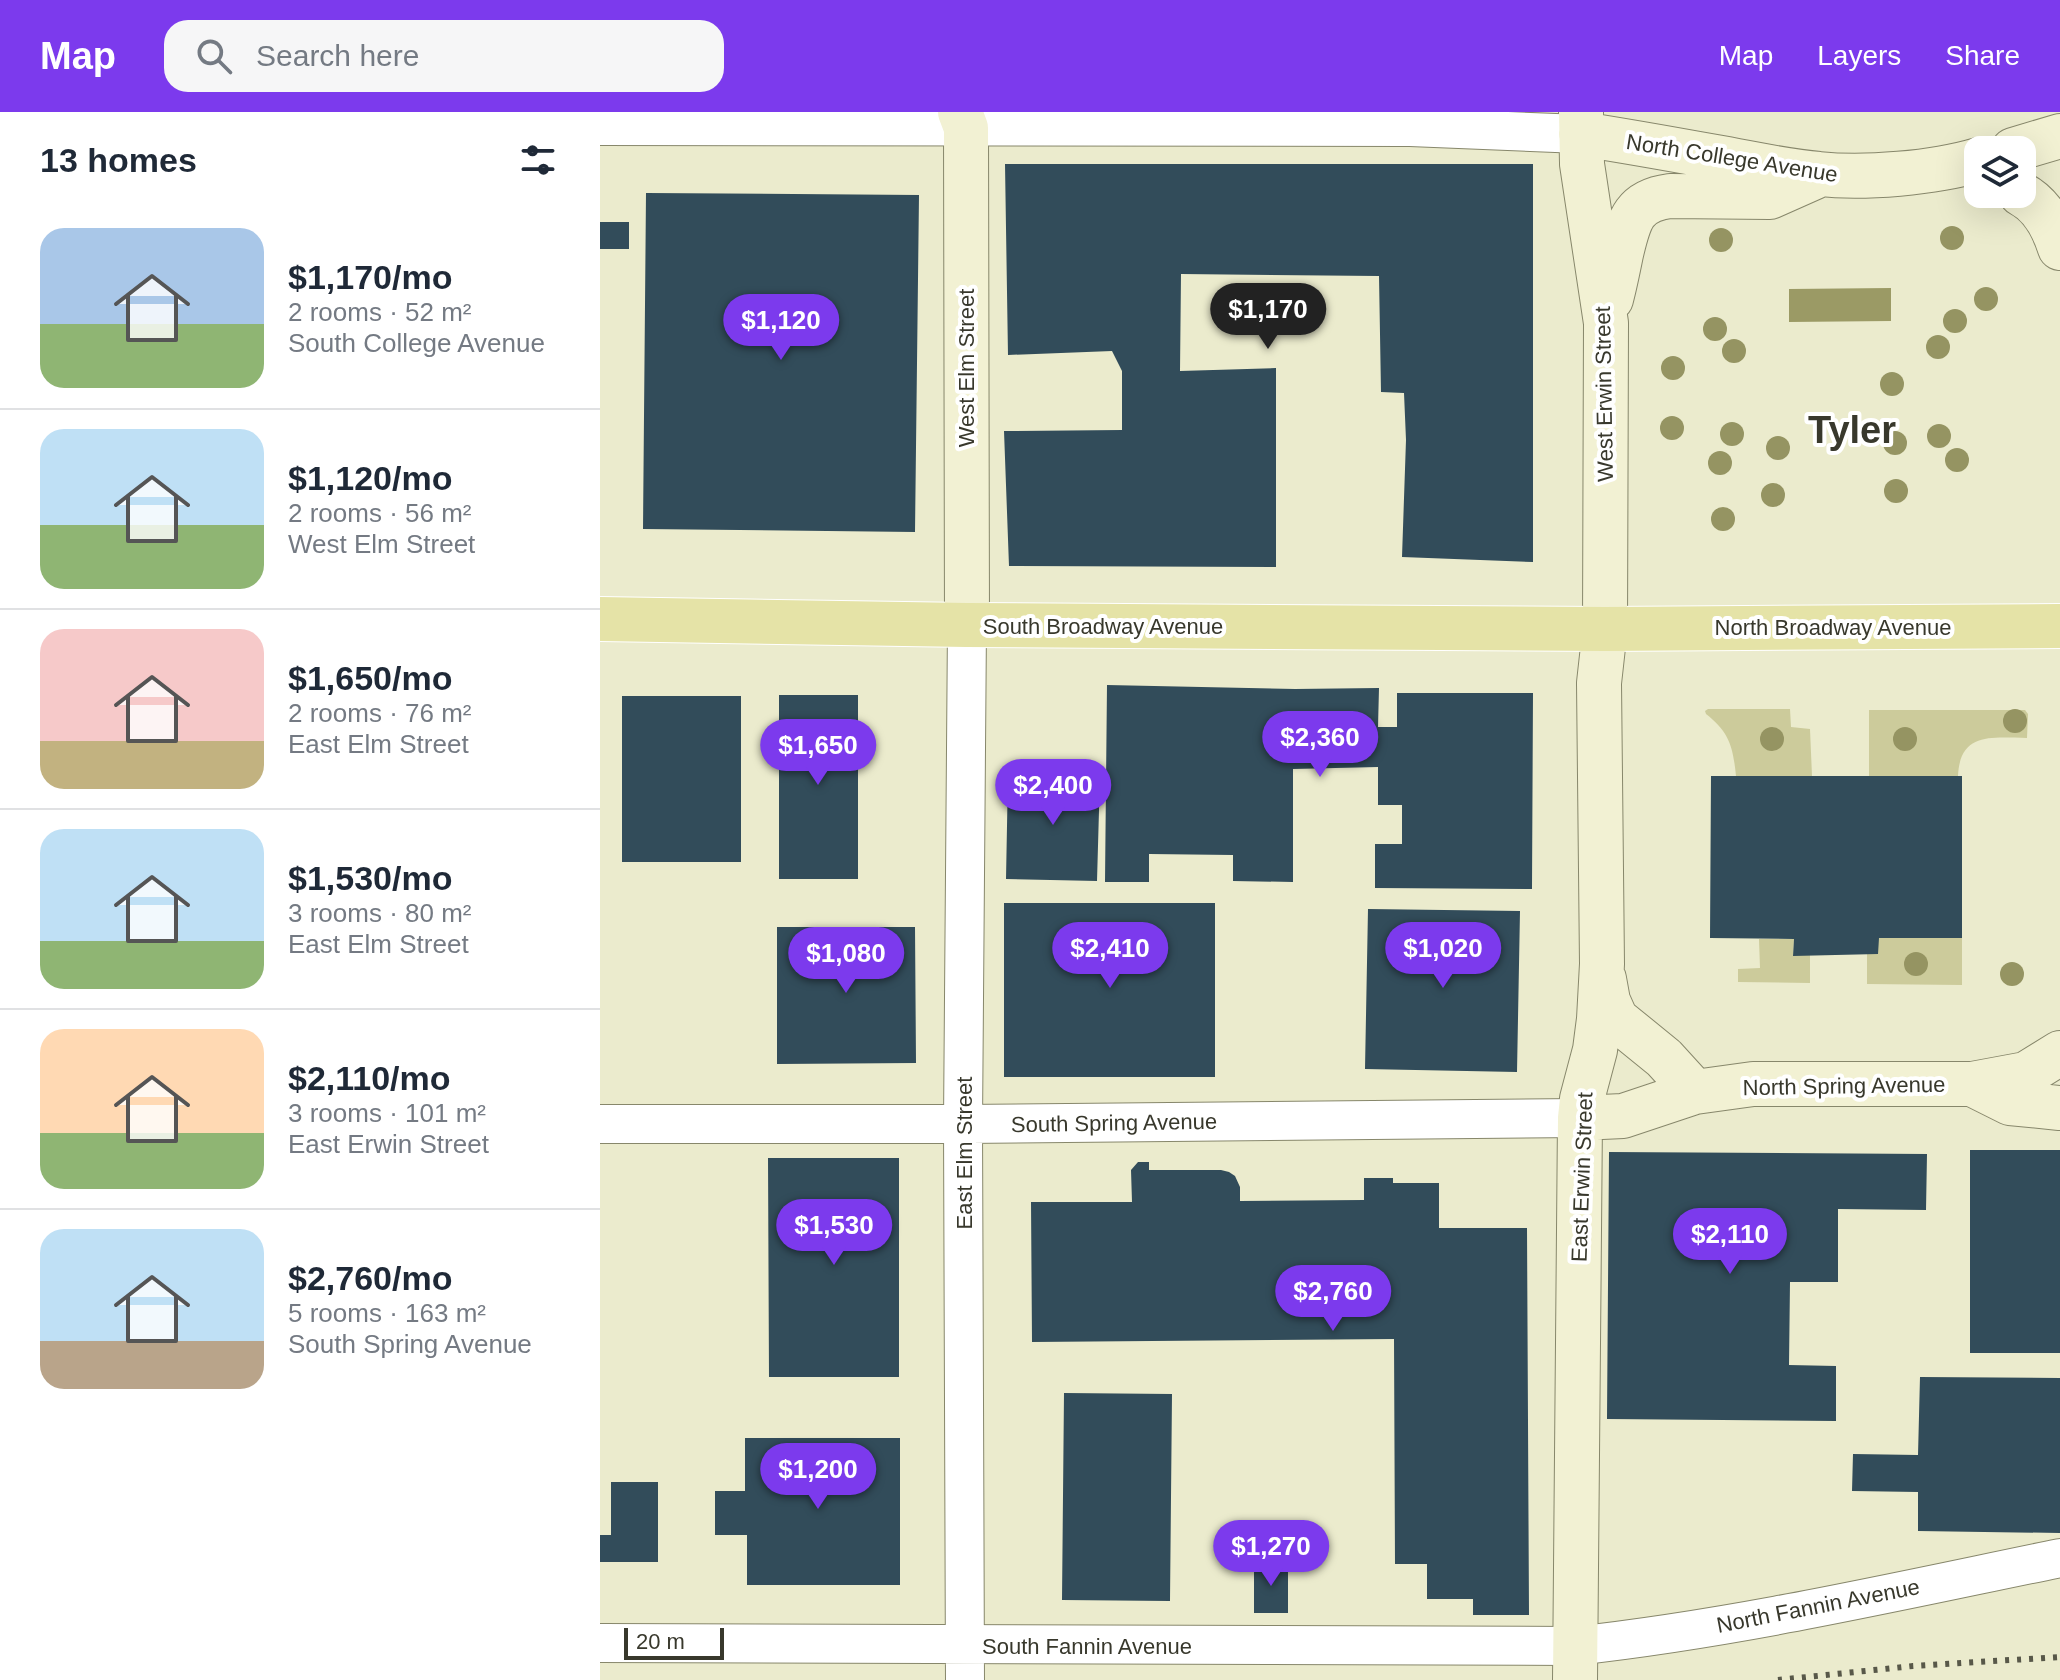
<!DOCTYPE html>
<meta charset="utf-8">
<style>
:root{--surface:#fff;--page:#f6f6f7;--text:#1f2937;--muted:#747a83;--line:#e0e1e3;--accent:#7c3aed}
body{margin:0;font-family:Helvetica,sans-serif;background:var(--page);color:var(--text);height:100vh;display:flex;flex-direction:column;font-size:30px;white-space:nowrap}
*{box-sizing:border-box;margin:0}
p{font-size:26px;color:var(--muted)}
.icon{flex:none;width:44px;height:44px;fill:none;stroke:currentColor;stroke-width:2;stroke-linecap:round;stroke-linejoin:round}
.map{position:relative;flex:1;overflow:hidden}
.sheet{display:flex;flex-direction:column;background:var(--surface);width:600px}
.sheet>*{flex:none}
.tools{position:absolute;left:1364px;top:24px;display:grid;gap:16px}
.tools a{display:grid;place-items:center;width:72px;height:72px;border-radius:16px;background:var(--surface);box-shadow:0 8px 32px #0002;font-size:40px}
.scale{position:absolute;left:24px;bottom:20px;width:100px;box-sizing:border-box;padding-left:8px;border:4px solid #38382c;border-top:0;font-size:22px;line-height:28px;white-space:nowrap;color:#38382c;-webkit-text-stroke:6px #fff;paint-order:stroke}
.price{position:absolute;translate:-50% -68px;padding:0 18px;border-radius:28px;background:var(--accent);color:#fff;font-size:26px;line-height:52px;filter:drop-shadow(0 2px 4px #0008)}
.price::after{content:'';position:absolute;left:50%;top:48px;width:24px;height:18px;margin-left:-12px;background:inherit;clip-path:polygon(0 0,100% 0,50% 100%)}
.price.on{background:#222;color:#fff}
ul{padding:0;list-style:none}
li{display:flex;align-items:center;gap:24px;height:200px;padding:0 40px}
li+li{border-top:2px solid var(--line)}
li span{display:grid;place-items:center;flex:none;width:224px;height:160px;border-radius:24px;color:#555}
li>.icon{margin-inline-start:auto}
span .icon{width:96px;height:96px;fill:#fffc;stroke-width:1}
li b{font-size:34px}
h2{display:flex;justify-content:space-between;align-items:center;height:96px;padding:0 40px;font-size:34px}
header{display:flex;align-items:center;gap:48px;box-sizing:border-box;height:112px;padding:0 40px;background:var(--accent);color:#fff}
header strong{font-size:38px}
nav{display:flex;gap:44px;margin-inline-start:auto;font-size:28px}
.search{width:560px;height:72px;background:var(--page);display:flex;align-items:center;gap:20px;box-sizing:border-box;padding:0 28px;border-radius:24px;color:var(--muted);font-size:30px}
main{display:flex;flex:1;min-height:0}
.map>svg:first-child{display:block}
.green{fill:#cccb9b}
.water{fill:#9b9a65}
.building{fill:#324c5a}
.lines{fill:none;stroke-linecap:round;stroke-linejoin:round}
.street-casing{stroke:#87876b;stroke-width:40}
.secondary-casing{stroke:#87876b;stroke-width:46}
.primary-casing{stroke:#fff;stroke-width:46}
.street{stroke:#fff;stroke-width:38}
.secondary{stroke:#f2f1d3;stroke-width:44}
.primary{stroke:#e5e3a7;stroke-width:44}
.rail{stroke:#585849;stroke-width:6;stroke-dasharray:4 8;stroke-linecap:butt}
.tree{fill:#959462}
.labels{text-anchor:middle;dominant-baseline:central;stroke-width:8;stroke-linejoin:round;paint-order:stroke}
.street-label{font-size:22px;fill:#38382c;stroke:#fff}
.town-label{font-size:38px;font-weight:bold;fill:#38382c;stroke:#fff}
</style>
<header>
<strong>Map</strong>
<div class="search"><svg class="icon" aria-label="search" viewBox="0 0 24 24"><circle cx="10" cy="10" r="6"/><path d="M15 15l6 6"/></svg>Search here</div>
<nav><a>Map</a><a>Layers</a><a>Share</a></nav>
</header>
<main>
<section class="sheet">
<h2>13 homes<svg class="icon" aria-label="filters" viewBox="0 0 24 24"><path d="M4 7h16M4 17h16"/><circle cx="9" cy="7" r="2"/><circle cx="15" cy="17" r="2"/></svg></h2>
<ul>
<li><span style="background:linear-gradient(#a9c7e8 60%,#8fb573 0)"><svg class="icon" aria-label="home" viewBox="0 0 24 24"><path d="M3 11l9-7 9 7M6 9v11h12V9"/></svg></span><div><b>$1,170/mo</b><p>2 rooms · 52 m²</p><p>South College Avenue</p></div></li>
<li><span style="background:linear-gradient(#bfe0f5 60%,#8fb573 0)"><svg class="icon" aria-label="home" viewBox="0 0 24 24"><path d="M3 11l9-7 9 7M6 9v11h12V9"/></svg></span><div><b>$1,120/mo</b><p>2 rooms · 56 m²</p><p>West Elm Street</p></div></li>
<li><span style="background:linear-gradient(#f6c9c9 70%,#c2b280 0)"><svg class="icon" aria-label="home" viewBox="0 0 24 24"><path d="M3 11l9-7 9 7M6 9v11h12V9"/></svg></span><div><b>$1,650/mo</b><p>2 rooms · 76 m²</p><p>East Elm Street</p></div></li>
<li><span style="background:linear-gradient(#bfe0f5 70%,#8fb573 0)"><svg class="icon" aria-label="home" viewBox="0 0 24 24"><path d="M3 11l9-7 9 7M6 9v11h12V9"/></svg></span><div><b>$1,530/mo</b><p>3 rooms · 80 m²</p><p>East Elm Street</p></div></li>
<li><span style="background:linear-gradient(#ffd9b3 65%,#8fb573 0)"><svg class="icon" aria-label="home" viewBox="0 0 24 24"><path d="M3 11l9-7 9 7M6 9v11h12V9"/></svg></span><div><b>$2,110/mo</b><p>3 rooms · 101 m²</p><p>East Erwin Street</p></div></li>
<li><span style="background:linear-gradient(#bfe0f5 70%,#b9a48a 0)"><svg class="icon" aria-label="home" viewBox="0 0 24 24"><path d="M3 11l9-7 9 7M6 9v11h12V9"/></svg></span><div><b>$2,760/mo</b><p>5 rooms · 163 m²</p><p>South Spring Avenue</p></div></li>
</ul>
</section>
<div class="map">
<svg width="1460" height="1568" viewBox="0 0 1460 1568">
<rect width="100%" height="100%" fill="#ebebcd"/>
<path class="green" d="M1108,597H1190L1191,615L1210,617L1212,664H1136C1133,634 1129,620 1106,602L1105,599Z
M1269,598H1425L1428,602L1427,626C1393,626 1360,619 1358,664H1269Z
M1279,826H1362V873L1267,872V842Z
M1159,827H1194L1193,843H1210V871L1138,870V857L1160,856Z"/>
<path class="water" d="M1291,176V209L1189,210V177Z"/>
<path class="building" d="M405,52H933V450L802,445L806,328L804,281L781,280L779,164L581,162L580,259L676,256V455L409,454L404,319L522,318V259L512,239L408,243Z
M46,81L319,83L315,420L43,417Z
M0,110H29V137H0Z
M507,573L695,577L779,576L778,615H797V581H933L932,777L775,776V732H802V693H778V655L693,657V770L633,769V743L549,742V770H505Z
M179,583H258V767H179Z
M22,584H141V750H22Z
M408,661L500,663L497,769L406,767Z
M1111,664H1362V826H1279L1278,842L1193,844L1194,827L1110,826Z
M404,791H615V965H404Z
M768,797L920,799L917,960L765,957Z
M177,815H315L316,951L177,952Z
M1370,1038H1460V1241H1370Z
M1009,1040L1327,1042L1326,1098L1238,1097V1170H1190L1189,1253L1236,1254V1309L1007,1307Z
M168,1046H299V1265H169Z
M538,1050H549V1058H621L629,1060L635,1064L640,1075V1089L764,1088V1066H793V1071H839V1116H927L929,1503H873V1487H827V1452H795L794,1227L432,1230L431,1090H532L531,1058Z
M1320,1265L1460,1266V1421L1318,1419V1380L1252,1379L1253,1342L1318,1343Z
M464,1281L572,1282L570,1489L462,1488Z
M145,1326H300V1473H147V1423H115V1379H145Z
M11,1370H58V1450H0V1423H11Z
M654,1450H688V1501H654Z"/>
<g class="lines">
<defs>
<path id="street" d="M0,14L810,15L981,22
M0,1012H363L980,1006
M0,1531L974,1534C1138,1516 1299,1479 1460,1446
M365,1568L363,1012L367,513"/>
<path id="secondary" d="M360,0L366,16L367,513
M981,22C1026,29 1071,37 1115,45C1150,51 1184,59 1219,62C1264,67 1334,61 1378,48
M1413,38L1460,24
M1421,82C1442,93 1453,114 1460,136
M1011,187C1015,172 1018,157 1021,142C1029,109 1032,89 1070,84L1170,85L1215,65
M1004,867L1008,889L1016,907L1064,946L1095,980
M1372,972L1426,962L1460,941
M980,1006L1023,1004L1095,980L1153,972H1372L1410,991L1460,996
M975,1568L980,1006L982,987L995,938L999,907L1002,852L999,571L1005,517L1006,211L982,52L981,0"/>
<path id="primary" d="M0,507L367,513L1005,517L1460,514"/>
</defs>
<use href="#street" class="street-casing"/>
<use href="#secondary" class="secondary-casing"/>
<use href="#primary" class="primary-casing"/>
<use href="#street" class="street"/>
<use href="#secondary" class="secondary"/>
<use href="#primary" class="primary"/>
<path class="rail" d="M1178,1568L1313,1554L1460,1545"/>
</g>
<g class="tree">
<circle cx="1352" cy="126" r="12"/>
<circle cx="1121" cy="128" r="12"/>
<circle cx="1386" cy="187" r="12"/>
<circle cx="1355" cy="209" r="12"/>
<circle cx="1115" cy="217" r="12"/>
<circle cx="1338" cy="235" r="12"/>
<circle cx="1134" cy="239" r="12"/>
<circle cx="1073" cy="256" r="12"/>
<circle cx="1292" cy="272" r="12"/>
<circle cx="1072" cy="316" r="12"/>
<circle cx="1132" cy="322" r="12"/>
<circle cx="1339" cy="324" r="12"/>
<circle cx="1295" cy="331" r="12"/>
<circle cx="1178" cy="336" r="12"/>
<circle cx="1357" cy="348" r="12"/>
<circle cx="1120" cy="351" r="12"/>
<circle cx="1296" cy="379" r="12"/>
<circle cx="1173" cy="383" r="12"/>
<circle cx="1123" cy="407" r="12"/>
<circle cx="1415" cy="609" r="12"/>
<circle cx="1172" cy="627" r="12"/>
<circle cx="1305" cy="627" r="12"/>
<circle cx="1316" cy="852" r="12"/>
<circle cx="1412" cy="862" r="12"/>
</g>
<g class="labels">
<g class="street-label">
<text transform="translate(1132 46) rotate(9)">North College Avenue</text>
<text transform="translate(366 256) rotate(-90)">West Elm Street</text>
<text transform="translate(1004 282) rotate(-91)">West Erwin Street</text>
<text x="503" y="514">South Broadway Avenue</text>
<text x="1233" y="515">North Broadway Avenue</text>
<text transform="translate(1244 974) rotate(-1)">North Spring Avenue</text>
<text transform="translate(514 1011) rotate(-1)">South Spring Avenue</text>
<text transform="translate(364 1041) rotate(-90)">East Elm Street</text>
<text transform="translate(982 1065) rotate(-88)">East Erwin Street</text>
<text transform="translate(1218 1494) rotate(-11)">North Fannin Avenue</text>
<text x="487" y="1534">South Fannin Avenue</text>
</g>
<g class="town-label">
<text x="1252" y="318">Tyler</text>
</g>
</g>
</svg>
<div class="tools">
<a><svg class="icon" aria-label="layers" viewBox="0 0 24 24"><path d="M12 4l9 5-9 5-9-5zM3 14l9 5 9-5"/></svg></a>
</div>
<div class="scale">20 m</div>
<b class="price on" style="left:668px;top:239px">$1,170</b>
<b class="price" style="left:181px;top:250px">$1,120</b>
<b class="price" style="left:720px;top:667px">$2,360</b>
<b class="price" style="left:218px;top:675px">$1,650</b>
<b class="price" style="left:453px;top:715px">$2,400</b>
<b class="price" style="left:510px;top:878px">$2,410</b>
<b class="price" style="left:843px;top:878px">$1,020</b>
<b class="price" style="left:246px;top:883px">$1,080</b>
<b class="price" style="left:234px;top:1155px">$1,530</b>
<b class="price" style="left:1130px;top:1164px">$2,110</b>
<b class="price" style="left:733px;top:1221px">$2,760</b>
<b class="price" style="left:218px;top:1399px">$1,200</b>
<b class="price" style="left:671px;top:1476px">$1,270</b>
</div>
</main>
